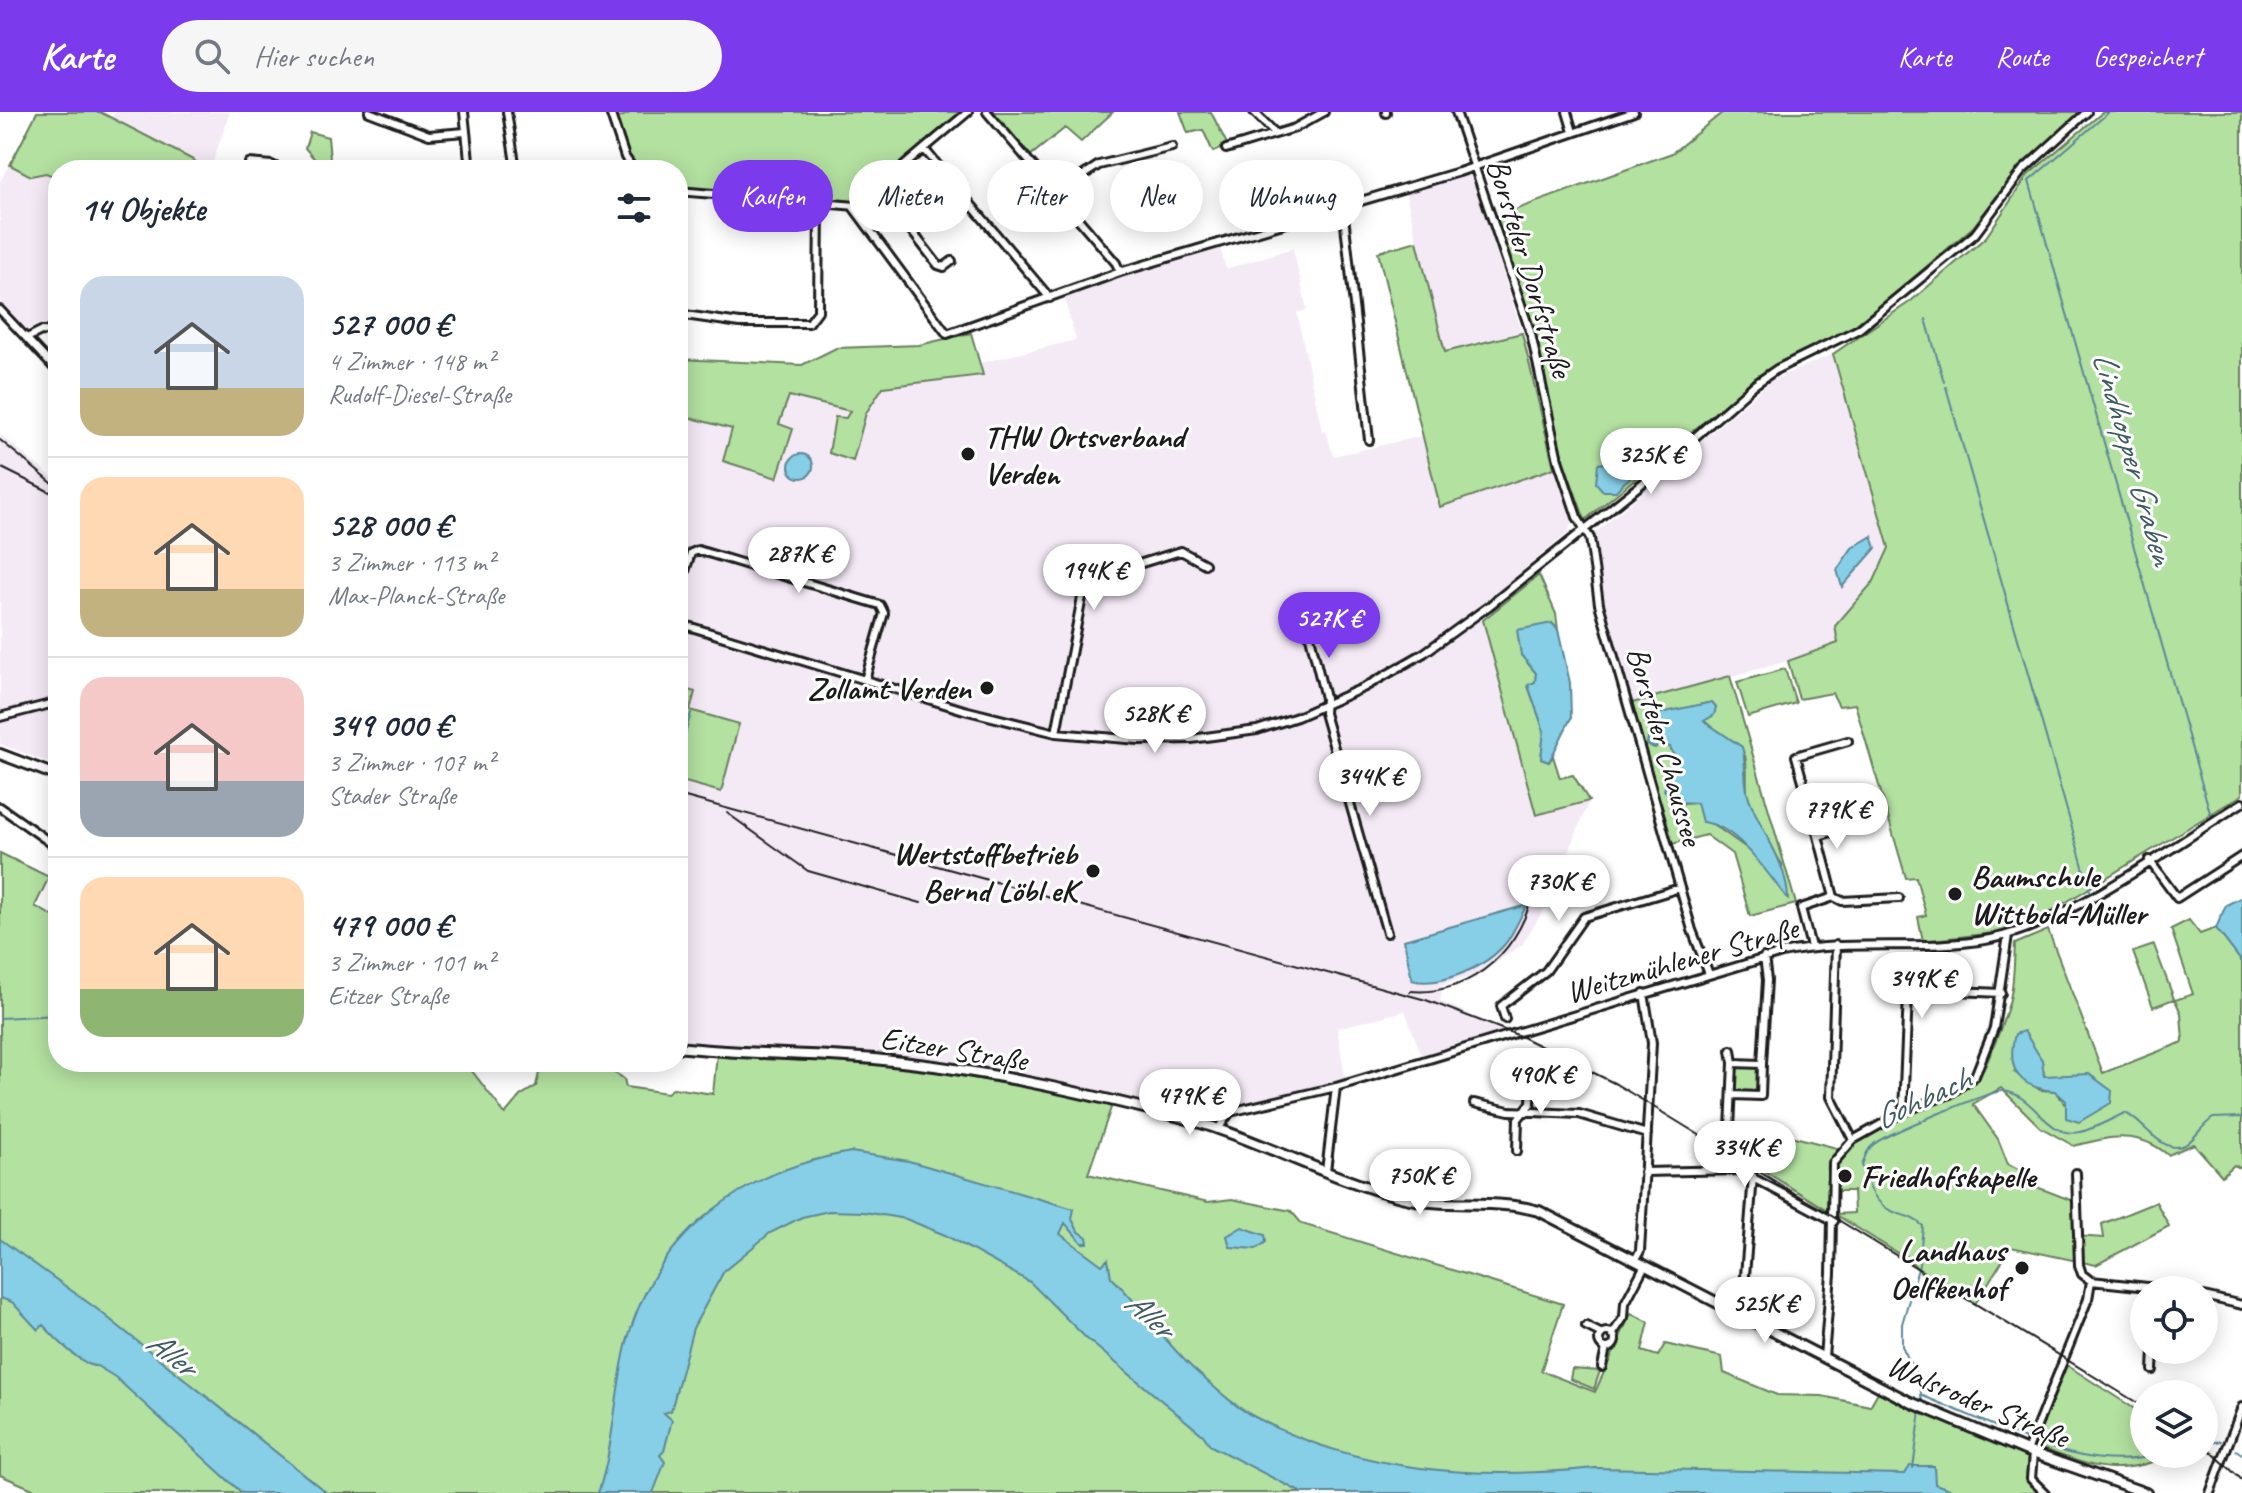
<!DOCTYPE html>
<html lang="de">
<meta charset="utf-8">
<style>
:root{--surface:#fff;--page:#f6f6f7;--text:#1f2937;--muted:#747a83;--line:#e0e1e3;--accent:#7c3aed}
body{margin:0;font-family:Caveat,sans-serif;background:var(--page);color:var(--text);height:100vh;display:flex;flex-direction:column;font-size:30px;white-space:nowrap}
*{box-sizing:border-box;margin:0}
p{font-size:26px;color:var(--muted)}
.icon{flex:none;width:44px;height:44px;fill:none;stroke:currentColor;stroke-width:2;stroke-linecap:round;stroke-linejoin:round}
.map{position:relative;flex:1;overflow:hidden}
.drawer{position:absolute;left:48px;top:48px;width:640px;height:912px;display:flex;flex-direction:column;background:var(--surface);border-radius:32px;box-shadow:0 4px 20px #0003}
.drawer>*{flex:none}
.guide{position:absolute;left:712px;top:48px;width:760px;height:72px;display:flex;gap:16px}
.buttons{position:absolute;left:2130px;top:1164px;display:grid;gap:16px}
.buttons a{display:grid;place-items:center;width:88px;height:88px;border-radius:50%;background:var(--surface);box-shadow:0 4px 20px #0003;font-size:40px}
.price{position:absolute;translate:-50% -68px;padding:0 18px;border-radius:28px;background:#fff;color:#222;font-size:26px;line-height:52px;filter:drop-shadow(0 2px 4px #0008)}
.price::after{content:'';position:absolute;left:50%;top:48px;width:24px;height:18px;margin-left:-12px;background:inherit;clip-path:polygon(0 0,100% 0,50% 100%)}
.price.current{background:var(--accent);color:#fff}
ul{padding:0;list-style:none}
li{display:flex;align-items:center;gap:24px;height:200px;padding:0 32px}
li+li{border-top:2px solid var(--line)}
li span{display:grid;place-items:center;flex:none;width:224px;height:160px;border-radius:24px;color:#555}
li>.icon{margin-inline-start:auto}
span .icon{width:96px;height:96px;fill:#fffc;stroke-width:1}
li b{font-size:34px}
h2{display:flex;justify-content:space-between;align-items:center;height:96px;padding:0 32px;font-size:34px}
.tag{padding:0 28px;border-radius:36px;background:var(--surface);box-shadow:0 4px 20px #0003;font-size:28px;line-height:72px}
.tag.current{background:var(--accent);color:#fff}
header{display:flex;align-items:center;gap:48px;box-sizing:border-box;height:112px;padding:0 40px;background:var(--accent);color:#fff}
header strong{font-size:38px}
nav{display:flex;gap:44px;margin-inline-start:auto;font-size:28px}
.search{width:560px;height:72px;background:var(--page);display:flex;align-items:center;gap:20px;box-sizing:border-box;padding:0 28px;border-radius:44px;color:var(--muted);font-size:30px}
.map>svg:first-child{display:block}
.built{fill:#f4eaf6}
.green{fill:#b3e1a0;stroke:#687e5e;stroke-width:2;fill-rule:evenodd}
.water{fill:#86cfe7;stroke:#5c8796;stroke-width:2}
.lines{fill:none;stroke-linecap:round;stroke-linejoin:round}
.stream{stroke:#5c8796;stroke-width:2}
.minor-casing{stroke:#1c1c1c;stroke-width:12}
.major-casing{stroke:#1c1c1c;stroke-width:14}
.minor{stroke:#fff;stroke-width:6}
.major{stroke:#fff;stroke-width:8}
.rail{stroke:#1c1c1c;stroke-width:2}
.poi-dot{fill:#1c1c1c;stroke:#fff;stroke-width:3}
.labels{text-anchor:middle;dominant-baseline:central;stroke-width:6;stroke-linejoin:round;paint-order:stroke}
.street-label{font-size:32px;fill:#1c1c1c;stroke:#fff}
.poi-label{font-size:32px;font-weight:bold;fill:#1c1c1c;stroke:#fff;text-anchor:start}
.water-label{font-size:34px;font-style:italic;fill:#415b63;stroke:#fff}
</style>
<header>
<strong>Karte</strong>
<div class="search"><svg class="icon" aria-label="search" viewBox="0 0 24 24"><circle cx="10" cy="10" r="6"/><path d="M15 15l6 6"/></svg>Hier suchen</div>
<nav><a>Karte</a><a>Route</a><a>Gespeichert</a></nav>
</header>
<div class="map">
<svg width="2242" height="1381" viewBox="0 0 2242 1381">
<rect width="100%" height="100%" fill="#fff"/>
<filter id="ink" filterUnits="userSpaceOnUse"><feTurbulence type="fractalNoise" baseFrequency=".0125" numOctaves="2"/><feDisplacementMap in="SourceGraphic" scale="16" xChannelSelector="R" yChannelSelector="G"/><feConvolveMatrix kernelMatrix="1 2 1 2 8 2 1 2 1" color-interpolation-filters="sRGB"/></filter>
<g filter="url(#ink)">
<path class="built" d="M36,0H103L112,5L115,0H230L210,58H58V217H26L0,190V70Z
M1471,60L1522,221L1445,240L1405,80Z
M1220,136L1226,157L1293,136L1307,198L1297,201L1322,319L1326,318L1333,344L1423,324L1441,394L1554,356L1572,409L1568,421L1481,493L1537,703L1589,689L1550,788L1522,833L1481,861L1443,873L1440,889L1507,919L1422,945L1405,899L1337,916L1346,971L1238,996L1209,1009L974,957L717,937L678,931V319L684,304L732,317H792L779,312L789,284L830,294L850,299L846,306L853,349L866,301L883,275L982,263L980,251L1076,228L1063,183Z
M1833,242L1889,435L1874,469L1835,514L1838,531L1788,549L1632,591L1603,485L1593,423L1772,268Z
M0,322L58,370V654L0,632Z"/>
<path class="green" d="M37,0H100L195,49L190,58H58V66L46,61L31,64L10,53Z
M632,0H960L853,91L678,76V58H639L626,41L616,7Z
M993,0H1113L1081,30L1065,16L1030,44Z
M1180,0H1211L1228,34L1213,40L1203,18L1188,21Z
M1723,0H2083L2017,58L1973,115L1892,184L1836,228L1773,257L1741,279L1585,408L1564,350L1533,223L1495,105L1672,41Z
M2103,0H2242V683L2032,811L2011,819L1923,829L1918,805L1926,803L1916,765L1906,766L1855,592L1839,594L1832,581L1799,587L1788,549L1838,531L1835,514L1874,469L1889,436L1833,242L1911,189L1986,125L2028,63Z
M310,20L328,25L331,58H324L305,36Z
M1417,129L1445,240L1522,221L1554,356L1440,395L1378,140Z
M971,221L983,263L883,275L866,301L853,349L829,341L835,305L846,306L850,299L789,284L779,312L793,317L777,366L723,349L732,317L684,304L678,319V247L802,253L836,236L919,233Z
M1539,463L1556,502L1558,518L1552,511L1521,543L1536,561L1535,571L1528,574L1544,619L1541,647L1549,650L1553,644L1560,666L1573,663L1589,689L1536,703L1483,508Z
M1785,557L1796,591L1748,605L1737,570Z
M1730,564L1796,792L1750,804L1732,742L1706,723L1672,732L1632,591ZM1712,590L1716,595L1703,609C1712,625 1740,624 1745,644C1748,655 1746,669 1747,680C1749,692 1774,742 1782,752L1781,778L1759,745L1710,710L1697,691L1684,692L1668,663L1675,650L1670,634L1661,631L1647,633L1652,603Z
M678,575L695,580L690,598L739,612L721,680L678,668Z
M0,741L49,765L35,794L58,807V950H452L472,959L505,1002L520,984L536,974L541,952C562,948 608,953 624,967L626,975L667,981L674,976L713,982L717,942L883,950L1085,986L1112,993L1088,1062L1208,1090L1232,1087L1291,1099L1302,1112L1563,1192L1541,1259L1595,1280L1631,1201L1649,1210L1642,1239L1658,1244L1665,1232L1722,1245L1724,1261L1777,1283L1822,1284L1870,1294L1878,1280L2028,1345L2030,1374L2040,1381H42L0,1363Z
M2189,808L2200,822L2216,816L2242,850V1057L2234,1053L2222,1064L2194,1032L2168,1043C2138,1017 2109,1025 2074,1034L2040,1015L2001,976L1973,992L1998,1027L2008,1052L2027,1061L2034,1074L2073,1089L2075,1124L2104,1126L2102,1112L2156,1090L2169,1114L2096,1153L2011,1135L1975,1192L1923,1163L1903,1140L1899,1142L1835,1102L1854,1101L1853,1079H1834C1834,1065 1833,1049 1843,1038C1870,1007 1947,997 1978,966C1986,959 2007,900 2010,887C2014,870 2014,850 2015,832L2048,818L2103,961L2183,930L2181,901L2175,888L2193,882L2171,817ZM2042,948L2044,964L2055,965L2079,1010L2055,979L2040,978L2014,960Z
M2154,833L2174,887L2153,895L2133,840Z
M1739,954H1757L1761,959L1755,981H1735L1736,956Z
M1764,1017L1840,1037L1830,1055L1832,1101L1761,1057Z
M2065,1252L2144,1303V1342H2176C2109,1368 2095,1354 2031,1333Z
M1572,1257L1600,1259L1594,1277L1570,1267Z"/>
<path class="water" d="M1657,336L1662,340C1649,356 1628,363 1616,379H1603L1596,371L1598,352L1631,348Z
M789 354a12 12 0 1 1 24 0a12 12 0 1 1-24 0Z
M1872,424L1876,436L1842,475L1837,458L1852,436Z
M1552,511L1558,518L1570,571L1571,606L1549,650L1541,647L1544,619L1528,573L1535,570L1536,561L1521,543L1517,518Z
M1712,590L1716,595L1714,603L1704,609L1742,635C1747,651 1743,671 1749,686C1761,720 1787,749 1788,787C1767,762 1738,713 1702,710L1697,691L1677,690L1664,678L1675,644L1670,635L1661,631L1655,636L1647,633L1651,603Z
M2242,785V850L2216,816L2226,793Z
M1527,793C1520,805 1514,821 1505,832C1487,854 1440,876 1412,868L1404,828Z
M2024,919L2042,948L2044,964L2089,962L2112,979L2111,991L2079,1010L2066,1006V989L2055,979C2018,976 2006,957 2015,922Z
M851,1040L909,1049L1074,1097L1072,1107L1078,1119L1087,1125L1088,1131H1082L1065,1111L1060,1122L1102,1153L1108,1147L1111,1165C1142,1194 1165,1232 1197,1260C1214,1275 1235,1295 1255,1305C1359,1361 1479,1368 1595,1356L1905,1362L1910,1354H1934L1935,1372L1961,1381H1302L1211,1334L1203,1323L1087,1227L1030,1170L945,1123L906,1107L864,1100L829,1099L802,1105L770,1121L724,1159L693,1216L671,1299L664,1301L672,1308L664,1339L660,1343L665,1350L653,1381H598C615,1332 614,1280 627,1230C656,1121 743,1058 851,1040Z
M1242,1115L1265,1123L1266,1130L1256,1137L1230,1135L1227,1124Z
M0,1127L97,1197L327,1381H242L115,1265L97,1254C84,1256 53,1224 43,1213L38,1218L12,1190L0,1186Z"/>
<g class="lines">
<path class="stream" d="M2109,0L2029,69L2211,704L2242,687
M1926,207L1944,270
M1946,275L2090,779
M679,644L691,601
M678,649V648
M0,906L58,903
M1923,1284L2028,1328
M1922,1293L1920,1271L1902,1234V1212L1919,1153L1923,1114C1912,1104 1906,1105 1894,1100C1874,1093 1867,1071 1862,1053C1865,1045 1867,1037 1874,1032C1884,1023 1992,978 2003,979C2035,982 2046,1027 2080,1020C2094,1017 2111,1007 2125,1001C2142,1007 2162,1044 2185,1033C2195,1027 2202,1013 2213,1006L2242,1005
M2034,1330C2076,1346 2118,1354 2162,1342
M2210,1331L2221,1329
M2236,1338L2242,1342
M1913,1356L1921,1299"/>
<defs>
<path id="minor" d="M369,0L429,23L465,20
M464,0L470,58
M507,0L516,58
M610,0L625,45L634,58
M987,0L1116,151L1120,160
M1254,0L1275,21
M1386,0V1
M1456,0L1531,222L1558,348L1577,405L1590,426L1599,492L1692,818L1709,862
M1567,0L1573,20
M1226,37L1295,16L1324,0
M925,38L1050,186
M249,51L272,53L282,58
M879,77L938,153L944,155L952,149
M678,79L856,94L968,0
M1056,81L1099,53L1172,35
M853,95L947,222L1120,160L1459,60L1634,0
M1343,95L1369,328
M0,198L58,260
M678,202L740,211H809L818,199L819,92
M27,226L41,219L58,220
M678,481L691,441L698,438L880,493L884,501L865,568
M1305,504L1325,586L1324,601L1387,821
M678,511L964,598L1056,621L1139,628L1191,627L1257,618L1297,605L1365,575L1424,541L1489,494L1644,370L1754,273L1777,257L1859,217L1975,122L2022,59L2087,0
M0,605L58,590
M1056,621L1083,480L1090,467L1181,439L1205,452
M0,695L58,736
M1818,724L1796,644L1848,629
M2149,748L2177,786L2242,744
M1834,785L1818,724L1869,709
M1836,833L1831,985L1853,1028
M1811,835L1801,796L1834,785L1842,789L1899,786
M1505,907L1501,894L1546,859L1584,805L1680,776
M1731,938L1733,951
M1732,983L1761,984L1762,952
M1474,991L1509,999L1579,1002L1647,1022
M1903,1000L1908,882L1913,877L2001,881
M1218,1017L1230,1000L1336,975L1782,841C1851,826 1922,840 1990,827C2070,811 2171,735 2242,691
M1730,1017L1733,951L1762,952L1767,868L1764,845
M1517,1039L1518,1007L1531,991L1532,966
M1326,1059L1336,975
M1644,1060L1738,1058L1834,1109
M2076,1061L2079,1153L2082,1162L2091,1169L2176,1178
M1635,1148L1640,1139L1652,931L1644,881
M2204,1184L2242,1193
M1734,1199L1744,1176L1753,1064
M1586,1214L1602,1222
M1599 1228a8 8 0 1 1 16 0a8 8 0 1 1-16 0Z
M1612,1223L1624,1205L1625,1191L1645,1153
M1824,1245L1831,1162L1833,1051L1853,1028L1903,1000L1950,982L1975,964L1994,916L2008,823
M1602,1255L1606,1236
M2153,1258L2154,1238
M2027,1339L2088,1187L2091,1169
M2033,1341L2031,1367L2045,1381
M2210,1381L2242,1295"/>
<path id="major" d="M0,642L58,664
M678,935C746,943 815,941 883,948C979,957 1075,979 1168,1002C1249,1021 1322,1065 1401,1085C1447,1097 1494,1086 1539,1099L1910,1290L2027,1339L2146,1381"/>
</defs>
<use href="#minor" class="minor-casing"/>
<use href="#major" class="major-casing"/>
<use href="#minor" class="minor"/>
<use href="#major" class="major"/>
<path class="rail" d="M0,328L58,376
M0,355L54,382
M678,683L1426,888L1520,924L1616,972L2144,1295
M727,701L808,759L921,791
M1410,879C1474,885 1525,833 1534,773
M2204,1333L2242,1368"/>
</g>
</g>
<g class="poi-dot">
<circle cx="968" cy="342" r="8"/>
<circle cx="987" cy="576" r="8"/>
<circle cx="1093" cy="759" r="8"/>
<circle cx="1955" cy="782" r="8"/>
<circle cx="1845" cy="1064" r="8"/>
<circle cx="2022" cy="1156" r="8"/>
</g>
<g class="labels">
<g class="street-label">
<text transform="translate(1530 156) rotate(73)">Borsteler Dorfstraße</text>
<text transform="translate(1665 634) rotate(74)">Borsteler Chaussee</text>
<text transform="translate(1682 848) rotate(-16)">Weitzmühlener Straße</text>
<text transform="translate(954 937) rotate(9)">Eitzer Straße</text>
<text transform="translate(1978 1289) rotate(23)">Walsroder Straße</text>
</g>
<g class="poi-label">
<text x="984" y="324">THW Ortsverband<tspan x="984" dy="37">Verden</tspan></text>
<text x="971" y="576" text-anchor="end">Zollamt Verden</text>
<text x="1077" y="741" text-anchor="end">Wertstoffbetrieb<tspan x="1077" dy="37">Bernd Löbl eK</tspan></text>
<text x="1971" y="764">Baumschule<tspan x="1971" dy="37">Wittbold-Müller</tspan></text>
<text x="1861" y="1064">Friedhofskapelle</text>
<text x="2006" y="1138" text-anchor="end">Landhaus<tspan x="2006" dy="37">Oelfkenhof</tspan></text>
</g>
<g class="water-label">
<text transform="translate(2134 346) rotate(74)">Lindhopper Graben</text>
<text transform="translate(1922 986) rotate(-25)">Gohbach</text>
<text transform="translate(1150 1202) rotate(42)">Aller</text>
<text transform="translate(172 1241) rotate(38)">Aller</text>
</g>
</g>
</svg>
<div class="buttons">
<a><svg class="icon" aria-label="locate" viewBox="0 0 24 24"><circle cx="12" cy="12" r="6"/><path d="M12 2v4M12 18v4M2 12h4M18 12h4"/></svg></a>
<a><svg class="icon" aria-label="layers" viewBox="0 0 24 24"><path d="M12 4l9 5-9 5-9-5zM3 14l9 5 9-5"/></svg></a>
</div>
<b class="price" style="left:1651px;top:384px">325K €</b>
<b class="price" style="left:799px;top:483px">287K €</b>
<b class="price" style="left:1094px;top:500px">194K €</b>
<b class="price current" style="left:1329px;top:548px">527K €</b>
<b class="price" style="left:1155px;top:643px">528K €</b>
<b class="price" style="left:1370px;top:706px">344K €</b>
<b class="price" style="left:1837px;top:739px">779K €</b>
<b class="price" style="left:1559px;top:811px">730K €</b>
<b class="price" style="left:1922px;top:908px">349K €</b>
<b class="price" style="left:1541px;top:1004px">490K €</b>
<b class="price" style="left:1190px;top:1025px">479K €</b>
<b class="price" style="left:1745px;top:1077px">334K €</b>
<b class="price" style="left:1420px;top:1105px">750K €</b>
<b class="price" style="left:1765px;top:1233px">525K €</b>
<div class="guide">
<a class="tag current">Kaufen</a>
<a class="tag">Mieten</a>
<a class="tag">Filter</a>
<a class="tag">Neu</a>
<a class="tag">Wohnung</a>
</div>
<section class="drawer">
<h2>14 Objekte<svg class="icon" aria-label="filters" viewBox="0 0 24 24"><path d="M4 7h16M4 17h16"/><circle cx="9" cy="7" r="2"/><circle cx="15" cy="17" r="2"/></svg></h2>
<ul>
<li><span style="background:linear-gradient(#c9d6e8 70%,#c2b280 0)"><svg class="icon" aria-label="home" viewBox="0 0 24 24"><path d="M3 11l9-7 9 7M6 9v11h12V9"/></svg></span><div><b>527 000 €</b><p>4 Zimmer · 148 m²</p><p>Rudolf-Diesel-Straße</p></div></li>
<li><span style="background:linear-gradient(#ffd9b3 70%,#c2b280 0)"><svg class="icon" aria-label="home" viewBox="0 0 24 24"><path d="M3 11l9-7 9 7M6 9v11h12V9"/></svg></span><div><b>528 000 €</b><p>3 Zimmer · 113 m²</p><p>Max-Planck-Straße</p></div></li>
<li><span style="background:linear-gradient(#f6c9c9 65%,#9aa5b1 0)"><svg class="icon" aria-label="home" viewBox="0 0 24 24"><path d="M3 11l9-7 9 7M6 9v11h12V9"/></svg></span><div><b>349 000 €</b><p>3 Zimmer · 107 m²</p><p>Stader Straße</p></div></li>
<li><span style="background:linear-gradient(#ffd9b3 70%,#8fb573 0)"><svg class="icon" aria-label="home" viewBox="0 0 24 24"><path d="M3 11l9-7 9 7M6 9v11h12V9"/></svg></span><div><b>479 000 €</b><p>3 Zimmer · 101 m²</p><p>Eitzer Straße</p></div></li>
</ul>
</section>
</div>
